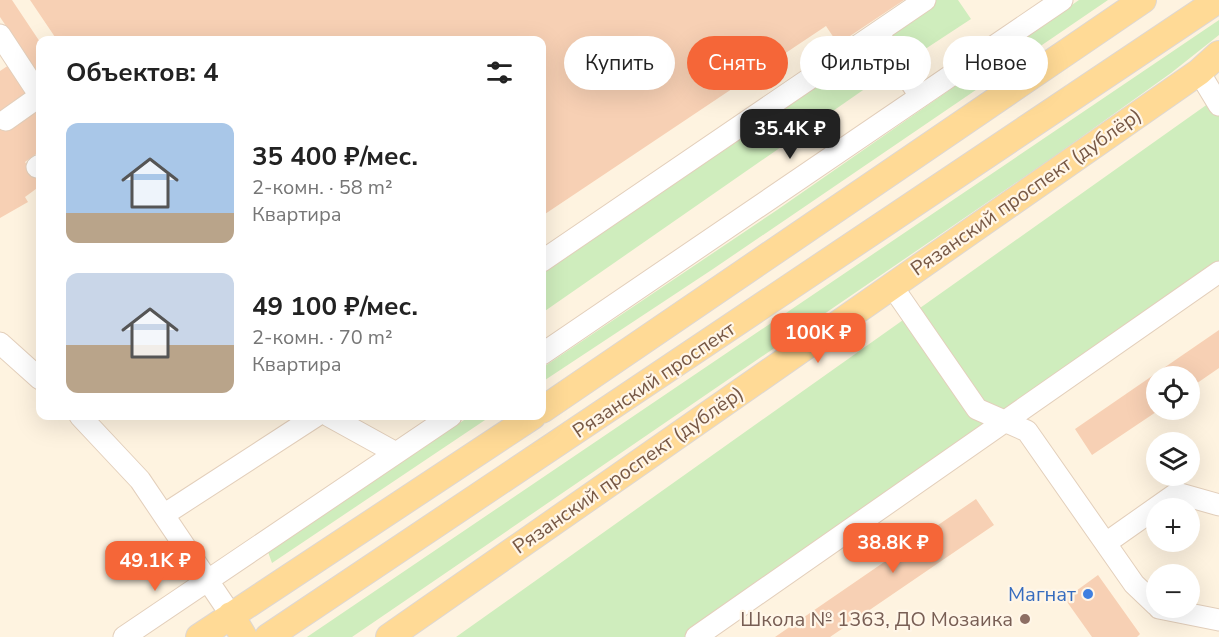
<!DOCTYPE html>
<html lang="ru">
<meta charset="utf-8">
<style>
:root{--surface:#fff;--page:#f2f2f2;--text:#222;--muted:#767676;--accent:#f56638}
body{margin:0;font-family:"Nunito Sans",sans-serif;background:var(--page);color:var(--text);height:100vh;display:flex;flex-direction:column;font-size:22px;white-space:nowrap}
*{box-sizing:border-box;margin:0}
p{font-size:20px;color:var(--muted)}
.icon{flex:none;width:33px;height:33px;fill:none;stroke:currentColor;stroke-width:2;stroke-linecap:round;stroke-linejoin:round}
.map{position:relative;flex:1;overflow:hidden}
.sheet{position:absolute;left:36px;top:36px;width:510px;height:384px;display:flex;flex-direction:column;background:var(--surface);border-radius:12px;box-shadow:0 6px 24px #0002}
.sheet>*{flex:none}
.hud{position:absolute;left:564px;top:36px;width:564px;height:54px;display:flex;gap:12px}
.buttons{position:absolute;left:1146px;top:366px;display:grid;gap:12px}
.buttons a{display:grid;place-items:center;width:54px;height:54px;border-radius:50%;background:var(--surface);box-shadow:0 6px 24px #0002;font-size:30px}
.price{position:absolute;translate:-50% -51px;padding:0 14px;border-radius:12px;background:var(--accent);color:#fff;font-size:20px;line-height:39px;filter:drop-shadow(0 2px 3px #0008)}
.price::after{content:'';position:absolute;left:50%;top:36px;width:18px;height:14px;margin-left:-9px;background:inherit;clip-path:polygon(0 0,100% 0,50% 100%)}
.price.on{background:#222;color:#fff}
ul{padding:0;list-style:none}
li{display:flex;align-items:center;gap:18px;height:150px;padding:0 30px}
li span{display:grid;place-items:center;flex:none;width:168px;height:120px;border-radius:12px;color:#555}
li>.icon{margin-inline-start:auto}
span .icon{width:72px;height:72px;fill:#fffc;stroke-width:1}
li b{font-size:26px}
h2{display:flex;justify-content:space-between;align-items:center;height:72px;padding:0 30px;font-size:26px}
.tag{padding:0 21px;border-radius:27px;background:var(--surface);box-shadow:0 6px 24px #0002;font-size:21px;line-height:54px}
.tag.on{background:var(--accent);color:#fff}
.map>svg:first-child{display:block}
.green{fill:#cfedbd}
.building{fill:#f7d0b4}
.lines{fill:none;stroke-linecap:round;stroke-linejoin:round}
.minor-casing{stroke:#e3cfbb;stroke-width:23}
.major-casing{stroke:#ded7d2;stroke-width:28}
.minor{stroke:#fff;stroke-width:21}
.major{stroke:#ffda96;stroke-width:26}
.shop-dot{fill:#3f7fe0;stroke:#fff6e8;stroke-width:2}
.education-dot{fill:#8d6e63;stroke:#fff6e8;stroke-width:2}
.labels{text-anchor:middle;dominant-baseline:central;stroke-width:4.5;stroke-linejoin:round;paint-order:stroke}
.street-label{font-size:20px;fill:#775845;stroke:#fff6e8}
.shop-label{font-size:20px;fill:#366cbe;stroke:#fff6e8;text-anchor:end}
.education-label{font-size:20px;fill:#785e54;stroke:#fff6e8;text-anchor:end}
</style>
<div class="map">
<svg width="1219" height="637" viewBox="0 0 1219 637">
<rect width="100%" height="100%" fill="#fef3e0"/>
<path class="green" d="M933,0H958L971,19L907,61L885,35Z
M1079,0H1108L713,269L542,382V368L777,210Z
M1219,20V35L1171,73L1055,156L352,637H307Z
M859,68L879,79L542,313V269L830,74Z
M1219,96V266L690,637H456Z
M470,416H491L272,563L268,552Z"/>
<path class="building" d="M0,0H12L40,42V77L0,17Z
M30,0H904L838,44L826,26L542,216V40H57Z
M9,65L29,96L0,116V71Z
M37,108L40,112V151L25,162L37,180L40,177V186L25,197L28,202L0,218V125L4,131Z
M1219,330V368L1190,388V376H1156V410H1159L1092,455L1075,429Z
M976,499L994,525L830,637H775Z
M1098,575L1140,634L1137,637H1092L1065,599Z"/>
<g class="lines">
<defs>
<path id="minor" d="M878,33L920,96
M0,35L40,96
M1199,72L1219,105
M6,120L40,96
M37,167L40,165
M542,261L925,0
M892,286L977,409L1027,431L1134,584L1156,605
M0,343L40,379
M542,354L1062,0
M80,416L140,480L231,615
M329,416L396,453
M165,514L316,416
M1106,543L1177,493L1219,505
M1159,608L1219,620
M124,637L451,416
M696,637L1219,272"/>
<path id="major" d="M542,410L1143,0
M231,615L244,637
M199,637L533,416
M268,637L1218,0
M389,637L1199,72L1219,54"/>
</defs>
<use href="#minor" class="minor-casing"/>
<use href="#major" class="major-casing"/>
<use href="#minor" class="minor"/>
<use href="#major" class="major"/>
</g>
<circle class="shop-dot" cx="1088" cy="594" r="6"/>
<circle class="education-dot" cx="1025" cy="619" r="6"/>
<g class="labels">
<g class="street-label">
<text transform="translate(1026 192) rotate(-35)">Рязанский проспект (дублёр)</text>
<text transform="translate(654 380) rotate(-34)">Рязанский проспект</text>
<text transform="translate(628 470) rotate(-35)">Рязанский проспект (дублёр)</text>
</g>
<g class="shop-label">
<text x="1076" y="594">Магнат</text>
</g>
<g class="education-label">
<text x="1013" y="619">Школа № 1363, ДО Мозаика</text>
</g>
</g>
</svg>
<div class="buttons">
<a><svg class="icon" aria-label="locate" viewBox="0 0 24 24"><circle cx="12" cy="12" r="6"/><path d="M12 2v4M12 18v4M2 12h4M18 12h4"/></svg></a>
<a><svg class="icon" aria-label="layers" viewBox="0 0 24 24"><path d="M12 4l9 5-9 5-9-5zM3 14l9 5 9-5"/></svg></a>
<a>+</a>
<a>−</a>
</div>
<b class="price on" style="left:790px;top:160px">35.4K ₽</b>
<b class="price" style="left:818px;top:364px">100K ₽</b>
<b class="price" style="left:893px;top:574px">38.8K ₽</b>
<b class="price" style="left:155px;top:592px">49.1K ₽</b>
<div class="hud">
<a class="tag">Купить</a>
<a class="tag on">Снять</a>
<a class="tag">Фильтры</a>
<a class="tag">Новое</a>
</div>
<section class="sheet">
<h2>Объектов: 4<svg class="icon" aria-label="filters" viewBox="0 0 24 24"><path d="M4 7h16M4 17h16"/><circle cx="9" cy="7" r="2"/><circle cx="15" cy="17" r="2"/></svg></h2>
<ul>
<li><span style="background:linear-gradient(#a9c7e8 75%,#b9a48a 0)"><svg class="icon" aria-label="home" viewBox="0 0 24 24"><path d="M3 11l9-7 9 7M6 9v11h12V9"/></svg></span><div><b>35 400 ₽/мес.</b><p>2-комн. · 58 m²</p><p>Квартира</p></div></li>
<li><span style="background:linear-gradient(#c9d6e8 60%,#b9a48a 0)"><svg class="icon" aria-label="home" viewBox="0 0 24 24"><path d="M3 11l9-7 9 7M6 9v11h12V9"/></svg></span><div><b>49 100 ₽/мес.</b><p>2-комн. · 70 m²</p><p>Квартира</p></div></li>
</ul>
</section>
</div>
